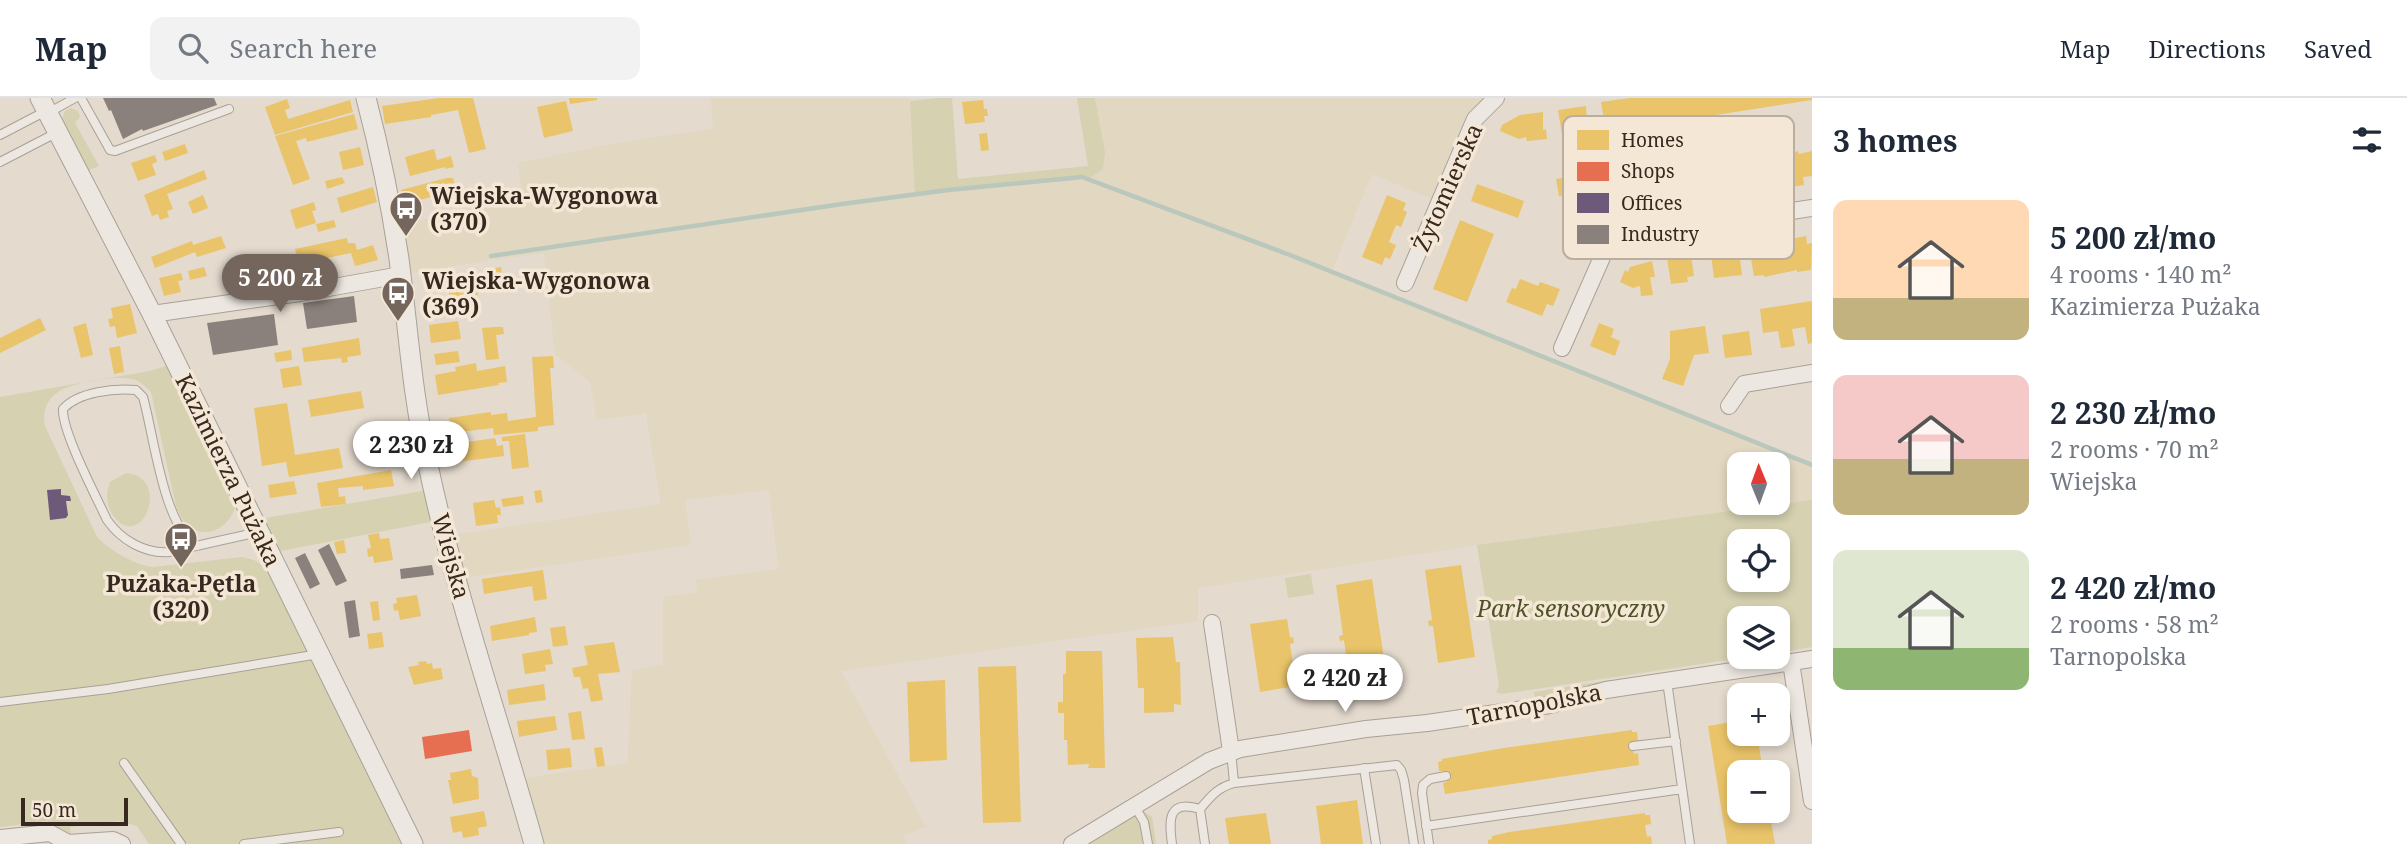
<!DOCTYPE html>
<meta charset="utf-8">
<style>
:root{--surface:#fff;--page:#f2f2f3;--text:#1f2937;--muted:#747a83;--line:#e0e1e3;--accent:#74665d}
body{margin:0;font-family:"Noto Serif",serif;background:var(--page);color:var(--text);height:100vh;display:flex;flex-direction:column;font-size:26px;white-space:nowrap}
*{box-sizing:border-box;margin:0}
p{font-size:23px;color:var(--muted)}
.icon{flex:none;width:38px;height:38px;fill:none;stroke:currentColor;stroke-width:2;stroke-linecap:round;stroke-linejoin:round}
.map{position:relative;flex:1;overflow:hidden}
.sheet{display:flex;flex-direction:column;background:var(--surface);width:595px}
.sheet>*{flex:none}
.needle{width:46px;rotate:359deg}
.buttons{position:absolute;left:1727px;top:354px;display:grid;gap:14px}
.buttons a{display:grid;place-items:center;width:63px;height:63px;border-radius:14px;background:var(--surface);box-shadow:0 4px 10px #0003;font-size:35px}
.scale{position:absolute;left:21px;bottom:18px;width:107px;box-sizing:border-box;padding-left:7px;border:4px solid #372820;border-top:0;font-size:19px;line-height:24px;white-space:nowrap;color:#372820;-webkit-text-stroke:5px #f4e7d5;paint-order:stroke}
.price{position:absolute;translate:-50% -60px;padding:0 16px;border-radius:24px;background:#fff;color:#222;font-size:23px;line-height:46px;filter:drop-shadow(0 2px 4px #0008)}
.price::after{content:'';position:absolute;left:50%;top:42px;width:21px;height:16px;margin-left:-10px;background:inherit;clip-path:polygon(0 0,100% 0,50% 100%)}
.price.selected{background:var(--accent);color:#fff}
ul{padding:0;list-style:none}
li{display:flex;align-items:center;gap:21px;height:175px;padding:0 21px}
li span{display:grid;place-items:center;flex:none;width:196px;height:140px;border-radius:14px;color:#555}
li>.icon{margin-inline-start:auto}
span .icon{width:84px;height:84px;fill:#fffc;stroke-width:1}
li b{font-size:30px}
h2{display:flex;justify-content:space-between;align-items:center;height:84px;padding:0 21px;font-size:30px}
header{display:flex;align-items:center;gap:42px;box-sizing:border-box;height:98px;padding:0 35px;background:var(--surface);border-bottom:2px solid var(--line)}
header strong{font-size:33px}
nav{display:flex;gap:38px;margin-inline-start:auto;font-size:24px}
.search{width:490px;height:63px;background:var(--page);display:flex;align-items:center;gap:18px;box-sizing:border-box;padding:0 24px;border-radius:14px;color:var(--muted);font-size:26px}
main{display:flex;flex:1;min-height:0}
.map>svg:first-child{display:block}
.farmland{fill:#e2d7c0;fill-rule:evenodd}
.green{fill:#d5d1b1;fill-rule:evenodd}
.homes{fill:#e9c46a}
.shops{fill:#e76f51}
.offices{fill:#6d597a}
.industry{fill:#8a817c}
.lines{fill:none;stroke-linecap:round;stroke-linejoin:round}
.stream{stroke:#b9c7bc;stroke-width:4.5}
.service-casing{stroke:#a9a097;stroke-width:10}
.minor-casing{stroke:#a9a097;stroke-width:18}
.tertiary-casing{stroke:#a9a097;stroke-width:21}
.service{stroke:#ece7e0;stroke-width:8}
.minor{stroke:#ece7e0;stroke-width:16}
.tertiary{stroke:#ece7e0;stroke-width:19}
.labels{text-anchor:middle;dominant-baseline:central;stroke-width:7;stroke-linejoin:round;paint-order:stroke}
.street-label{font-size:23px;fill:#372820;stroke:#f4e7d5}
.poi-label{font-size:23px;font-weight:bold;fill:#372820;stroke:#f4e7d5;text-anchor:start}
.park-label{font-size:23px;font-style:italic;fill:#4d5227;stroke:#f4e7d5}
.key{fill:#f4e7d5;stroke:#bbae9f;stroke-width:2}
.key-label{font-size:19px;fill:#372820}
</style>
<header>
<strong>Map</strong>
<div class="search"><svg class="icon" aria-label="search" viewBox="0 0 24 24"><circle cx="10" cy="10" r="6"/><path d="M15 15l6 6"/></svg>Search here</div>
<nav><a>Map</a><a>Directions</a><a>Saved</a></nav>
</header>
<main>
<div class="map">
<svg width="1812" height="746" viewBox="0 0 1812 746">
<rect width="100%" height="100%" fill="#e4dace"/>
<path class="farmland" d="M711,0H909L916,97L1082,79L1105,54L1095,0H1496L1440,104L1372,76L1332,173L1812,367V402L1477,447L1198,490V523L841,573L926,729L904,737L906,746H534L516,681L628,665L632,572L663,567V499L697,495L696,482L779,471L769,392L685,402L691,447L457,481L446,438L661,406L646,315L597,322L590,284L555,256L544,155L489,162L401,177L394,127L523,103L518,65L623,44L713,31ZM1740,366H1778V404H1740Z"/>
<path class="green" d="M938,0H952L958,81L1088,68L1077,0H1095L1105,54L1103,71L1090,80H1068L915,97L910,3Z
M71,10L78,13L80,19L75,25L99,68L79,76L58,34L65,13Z
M172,266C188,295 203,323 218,352C223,362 234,375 236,386C245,430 193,457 176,408L151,294C147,290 143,286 138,283C122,275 73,284 58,294C46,302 42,315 45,328L97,439C109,452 136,468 154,469L242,459L254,462L283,481L413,746H149L137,728L119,723L70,729L72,746L50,735L48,723L0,729V299L150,273Z
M126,375C173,379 141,458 112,416C106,406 106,394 110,384Z
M434,391L441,422L270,455L254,422Z
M1812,402V549L1778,555V520H1740V558H1754L1502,596L1496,594L1499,588L1477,447ZM1740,443H1778V481H1740Z
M1311,476L1314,496L1288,500L1285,480Z
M1610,582L1605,588L1535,604L1534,594Z
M1134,707L1152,719L1156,746H1072Z"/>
<path class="homes" d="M439,0H473L486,51L469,55L458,12L431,17V19L385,26L382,8Z
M569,0H597V2L570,6Z
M1630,0H1812V2L1606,34V32H1602L1601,23L1604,22L1601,4Z
M287,1L290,10L285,12L288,21L350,2L353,14L275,37L265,9Z
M983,2L984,11H987L988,18H984L985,24L965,26L962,4Z
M566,3L573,33L544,40L537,9Z
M1586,8L1588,46L1564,49L1558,12Z
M1543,14V32L1546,31L1547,41L1527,43L1526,39L1519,41L1500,33L1502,27L1520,17Z
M354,16L358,31L307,44L306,40L296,43L310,81L293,87L275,38Z
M987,35L989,52L981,53L979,36Z
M185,46L188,55L165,63L162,54Z
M360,49L364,67L343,72L339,54Z
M434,51L437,62L451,58L454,69L445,71V69L410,78L405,59Z
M1798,53L1799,56L1812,53V78L1803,79L1804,87L1789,89L1788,81L1768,85L1769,92L1754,95L1753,87L1734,90L1735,98L1720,100L1719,93L1709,94L1705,71L1715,69V67L1739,65L1763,59L1764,61L1775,60Z
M155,57L157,64L152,66L156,77L138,83L131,65Z
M204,72L207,81L167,96L173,111L167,113L169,119L160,122L158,116L152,118L144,97Z
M1690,73L1695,104L1687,106L1686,99L1680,100V107L1672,108L1671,102H1665L1664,109L1656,110L1655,104L1649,105V111L1641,113L1640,106L1634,107V114L1626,115L1625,109L1619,110L1618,116L1610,117L1609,111L1602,112L1601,107L1593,108L1592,101L1576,104V102L1569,103L1568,99L1559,98L1556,81L1597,75L1599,88Z
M342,79L345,85L327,91L325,83Z
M447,80H453L456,92L405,106L401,92Z
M1477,86L1524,103L1518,120L1471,103Z
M373,89L377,104L341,115L337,100Z
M203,97L208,110L193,116L188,104Z
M1387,97L1406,105L1403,112L1407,114L1401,129L1396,127L1389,144L1396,147L1390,161L1385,159L1382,167L1362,159Z
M314,104L316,112L312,113L316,125L296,131L290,112Z
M334,122L336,129L318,134L316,126Z
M1460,122L1494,136L1467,204L1433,191Z
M221,138L226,150L197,159L195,154L155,170L151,159L192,143L193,147Z
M1806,138L1807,146L1812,145L1811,172L1797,174V172L1764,179V177L1754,178L1750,155L1760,153L1759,146L1774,143L1775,151L1784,149L1793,148L1791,141Z
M347,140L348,145H355L357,152L373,147L378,162L355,168L351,155L317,162L318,167L308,170L307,165L299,167L295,151Z
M1739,153L1742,177L1714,180L1711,157Z
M1691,158L1694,178L1687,179L1688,184L1671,186L1667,160Z
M1652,163L1655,179H1650L1653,197L1641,198L1640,188L1633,190L1620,184L1625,172L1628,174L1630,169Z
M204,169L207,178L190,182L188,173Z
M501,169L504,186L492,188L489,171Z
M181,175L183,182L178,183L181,194L164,198L159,180Z
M474,177L478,197L450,201L447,182Z
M1520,181L1538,188L1540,184L1560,191L1553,208L1547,206L1542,218L1506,204L1512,190L1516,191Z
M1812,203V245L1808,246L1805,229L1792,231L1795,248L1781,250L1778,233L1763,235L1760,211Z
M130,206L137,235L117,240L115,228L110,229L108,221L113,220L111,210Z
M40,220L46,232L0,255V240Z
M458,223L461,241L431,245L429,227Z
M86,225L93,257L81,260L73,229Z
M1599,225L1614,231L1611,239L1620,243L1615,258L1590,248Z
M1705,228L1709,255L1694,257L1683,288L1662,281L1670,261V233Z
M495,229H503L504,236L496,237L499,261L486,262L482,230Z
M1749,233L1752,257L1725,260L1722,237Z
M359,240L361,257L347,259L348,264L342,265L341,260L304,264L302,250Z
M120,248L124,274L114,276L109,250Z
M291,252L292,262L276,264L274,255Z
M458,253L460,264L436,267L434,256Z
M553,258L554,270H550L554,327L538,329V333L494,337L493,330L451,335L449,320L491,314V317L507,315L508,323L536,319L532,259Z
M476,265L477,273L505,268L507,284L498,285L499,287L438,297L435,277L456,273L455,269Z
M299,268L302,287L283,290L280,271Z
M361,293L364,310L311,319L308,302Z
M287,305L295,357L339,350L343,370L289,379L286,364L262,368L254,310Z
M525,336L529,369L512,371L509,343H502V339Z
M495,340L497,348L503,347L504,358L449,365L446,347Z
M391,372L394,388L363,392V388L338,390L339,399L345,398L346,406L321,409L317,385Z
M294,383L297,396L270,400L268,387Z
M541,392L543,404L536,405L534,393Z
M523,398L524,406L503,409L501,401Z
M494,402L496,410L500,409L501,417H497L498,425L476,428L473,405Z
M379,435L380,441L389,440L393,462L374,465L373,458L368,459L367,451L371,450L368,437Z
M344,442L346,455L337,456L334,444Z
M1461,467L1475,559L1438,565L1433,528H1429L1428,523L1432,522L1425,472Z
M543,472L547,501L534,503L532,488L484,496L482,481Z
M1372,481L1386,574L1349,579L1344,542L1340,543L1339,538L1343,537L1336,487Z
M417,497L421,518L400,522L398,512L394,513L393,506L397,505L396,500Z
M378,503L380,522L373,523L370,504Z
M535,519L537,534L529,535V537L492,543L490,528Z
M1287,521L1290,540L1293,539L1294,545L1290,546L1296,588L1260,594L1250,526Z
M565,528L568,547L553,549L550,530Z
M382,534L384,549L369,551L367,536Z
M1173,539L1176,564H1180L1181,607L1174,606V614L1144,615V590H1138L1136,540Z
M614,544L620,574L598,576L603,602L591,604L588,590L583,591L580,579H574L572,570L588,567L584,548Z
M550,551L553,566L545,567L546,573L525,576L522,556Z
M1066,553H1102L1105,670H1088L1089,666L1068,667L1067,642H1064V615H1058V604H1063V576H1066Z
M426,563L427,566L432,565L433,571L441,570L443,581L414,587L408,569L419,567L418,564Z
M1016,568L1021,724L983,725L978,569Z
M945,582L947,662L910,664L907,584Z
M544,586L546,602L509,607L507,592Z
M581,613L585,641L572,642L568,615Z
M1735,614H1740V635H1757L1763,674H1740V712H1769L1775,746H1727L1708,628L1737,623Z
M555,618L557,632L519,639L517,623Z
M1632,632V634H1637L1638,643L1632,644L1634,656L1638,655L1639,667L1445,696L1443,685L1447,684L1445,673H1439L1438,664L1442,663V661L1504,650Z
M602,649L605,668L597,669L594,650Z
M570,650L572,669L548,672L546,652Z
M471,671L472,678L478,680L479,701L453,706L448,682H451L450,675Z
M1357,702L1363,746H1321L1316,708Z
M484,713L487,728L478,730L479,737L463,740L462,733L453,735L450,719Z
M1266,715L1271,746H1229L1225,720Z
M1645,715V717H1650L1651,726L1645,727L1647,739L1651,738L1652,746H1488V742L1492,741V738L1509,734Z"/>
<path class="shops" d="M469,632L472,653L425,661L422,639Z"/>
<path class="offices" d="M61,391V397L70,398L71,403H66L68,417L66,420L50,422L47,392Z"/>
<path class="industry" d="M103,0H214L217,7L143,33L142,31L123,41L111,12L109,13Z
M354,198L357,224L307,231L303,205Z
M274,216L278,247L213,257L207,225Z
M329,446L347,483L336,488L318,452Z
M305,455L320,486L310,491L295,460Z
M432,467L434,477L401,481L400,471Z
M355,502L360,538L349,540L344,504Z"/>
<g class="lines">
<path class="stream" d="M491,158L842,106L948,92L1082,79L1290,157L1812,367"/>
<defs>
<path id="service" d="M81,0L110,52L115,53L229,11
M48,15L75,0
M0,37L46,13
M0,64L58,34
M197,448C163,428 154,337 143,299L136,292C114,290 78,294 63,311C62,334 96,398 107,422C121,442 145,456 169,454L259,434
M1667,583L1690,746
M0,604L108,591L319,556
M1633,648L1676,643
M1231,653L1234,685L1397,667L1401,672L1404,682L1414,746
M124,665L181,746
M1364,670L1376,746
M1134,707L1144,724L1148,746
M1426,728L1682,691
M244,746L339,734
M1172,746C1169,723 1167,701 1200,711
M1205,746L1200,711C1211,698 1217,690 1234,685
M1429,746L1422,695L1423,687L1430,681L1446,678"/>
<path id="minor" d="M1405,185L1475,21L1496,0
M152,216L300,195L401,177
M1562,250L1603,157L1614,147L1636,137L1812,110
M1729,308L1744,286L1812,275
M1212,525L1231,653
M1791,564L1812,703
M0,740L50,735L68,745L113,742L122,746
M1072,746L1209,663L1240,651L1366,631L1427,625L1550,607L1606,592L1812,561"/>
<path id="tertiary" d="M40,0L152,216L413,746
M366,0C380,53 391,107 399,161C408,228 412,296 427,362C454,492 498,618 534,746"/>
</defs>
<use href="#service" class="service-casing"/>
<use href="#minor" class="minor-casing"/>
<use href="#tertiary" class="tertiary-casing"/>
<use href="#service" class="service"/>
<use href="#minor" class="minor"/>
<use href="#tertiary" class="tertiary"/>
</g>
<defs>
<symbol id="bus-pin" viewBox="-11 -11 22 30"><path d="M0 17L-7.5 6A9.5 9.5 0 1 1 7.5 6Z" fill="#74665d" stroke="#f4e7d5"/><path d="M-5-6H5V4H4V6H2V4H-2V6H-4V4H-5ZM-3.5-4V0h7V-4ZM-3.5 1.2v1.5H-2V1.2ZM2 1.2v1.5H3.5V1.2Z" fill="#fff"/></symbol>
</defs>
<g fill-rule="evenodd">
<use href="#bus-pin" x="387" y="91" width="38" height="52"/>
<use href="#bus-pin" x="379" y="176" width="38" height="52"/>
<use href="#bus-pin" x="162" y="422" width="38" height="52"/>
</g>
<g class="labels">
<g class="street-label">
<text transform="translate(1447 89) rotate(-66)">Żytomierska</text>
<text transform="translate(229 372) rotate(64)">Kazimierza Pużaka</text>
<text transform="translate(452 458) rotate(75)">Wiejska</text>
<text transform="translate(1534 606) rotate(-11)">Tarnopolska</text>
</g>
<g class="poi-label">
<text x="430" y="97">Wiejska-Wygonowa<tspan x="430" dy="26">(370)</tspan></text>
<text x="422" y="182">Wiejska-Wygonowa<tspan x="422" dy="26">(369)</tspan></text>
<text x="181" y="485" text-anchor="middle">Pużaka-Pętla<tspan x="181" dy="26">(320)</tspan></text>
</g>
<g class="park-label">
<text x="1571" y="510">Park sensoryczny</text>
</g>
</g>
<rect x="1563" y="18" width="231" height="143" rx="10" class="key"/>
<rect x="1577" y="32" width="32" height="20" fill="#e9c46a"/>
<rect x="1577" y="64" width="32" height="19" fill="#e76f51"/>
<rect x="1577" y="95" width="32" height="20" fill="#6d597a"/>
<rect x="1577" y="127" width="32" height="19" fill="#8a817c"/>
<g class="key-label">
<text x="1621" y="49">Homes</text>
<text x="1621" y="80">Shops</text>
<text x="1621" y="112">Offices</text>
<text x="1621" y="143">Industry</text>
</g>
</svg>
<div class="buttons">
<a><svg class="needle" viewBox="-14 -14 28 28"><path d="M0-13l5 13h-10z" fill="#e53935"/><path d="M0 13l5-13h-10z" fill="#747a83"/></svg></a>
<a><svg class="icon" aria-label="locate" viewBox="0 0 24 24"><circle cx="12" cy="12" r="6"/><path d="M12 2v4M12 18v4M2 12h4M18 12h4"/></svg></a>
<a><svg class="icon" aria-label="layers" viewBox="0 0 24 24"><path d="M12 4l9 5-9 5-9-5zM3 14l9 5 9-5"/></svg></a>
<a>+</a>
<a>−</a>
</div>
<div class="scale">50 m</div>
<b class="price selected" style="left:280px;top:216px">5 200 zł</b>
<b class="price" style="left:411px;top:383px">2 230 zł</b>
<b class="price" style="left:1345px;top:616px">2 420 zł</b>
</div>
<section class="sheet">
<h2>3 homes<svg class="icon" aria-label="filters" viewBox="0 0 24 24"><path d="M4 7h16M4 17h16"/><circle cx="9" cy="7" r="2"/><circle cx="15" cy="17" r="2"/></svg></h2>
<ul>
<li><span style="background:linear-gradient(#ffd9b3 70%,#c2b280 0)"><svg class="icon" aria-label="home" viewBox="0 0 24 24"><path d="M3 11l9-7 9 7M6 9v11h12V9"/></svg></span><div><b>5 200 zł/mo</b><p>4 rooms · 140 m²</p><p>Kazimierza Pużaka</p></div></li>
<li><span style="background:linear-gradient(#f6c9c9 60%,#c2b280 0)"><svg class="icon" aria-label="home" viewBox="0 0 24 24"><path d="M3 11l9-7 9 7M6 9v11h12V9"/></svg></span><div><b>2 230 zł/mo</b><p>2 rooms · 70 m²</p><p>Wiejska</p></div></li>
<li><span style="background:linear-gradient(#dfe7d0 70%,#8fb573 0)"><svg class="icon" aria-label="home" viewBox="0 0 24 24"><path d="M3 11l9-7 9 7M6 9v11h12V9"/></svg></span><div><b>2 420 zł/mo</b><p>2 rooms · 58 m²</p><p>Tarnopolska</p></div></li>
</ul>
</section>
</main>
